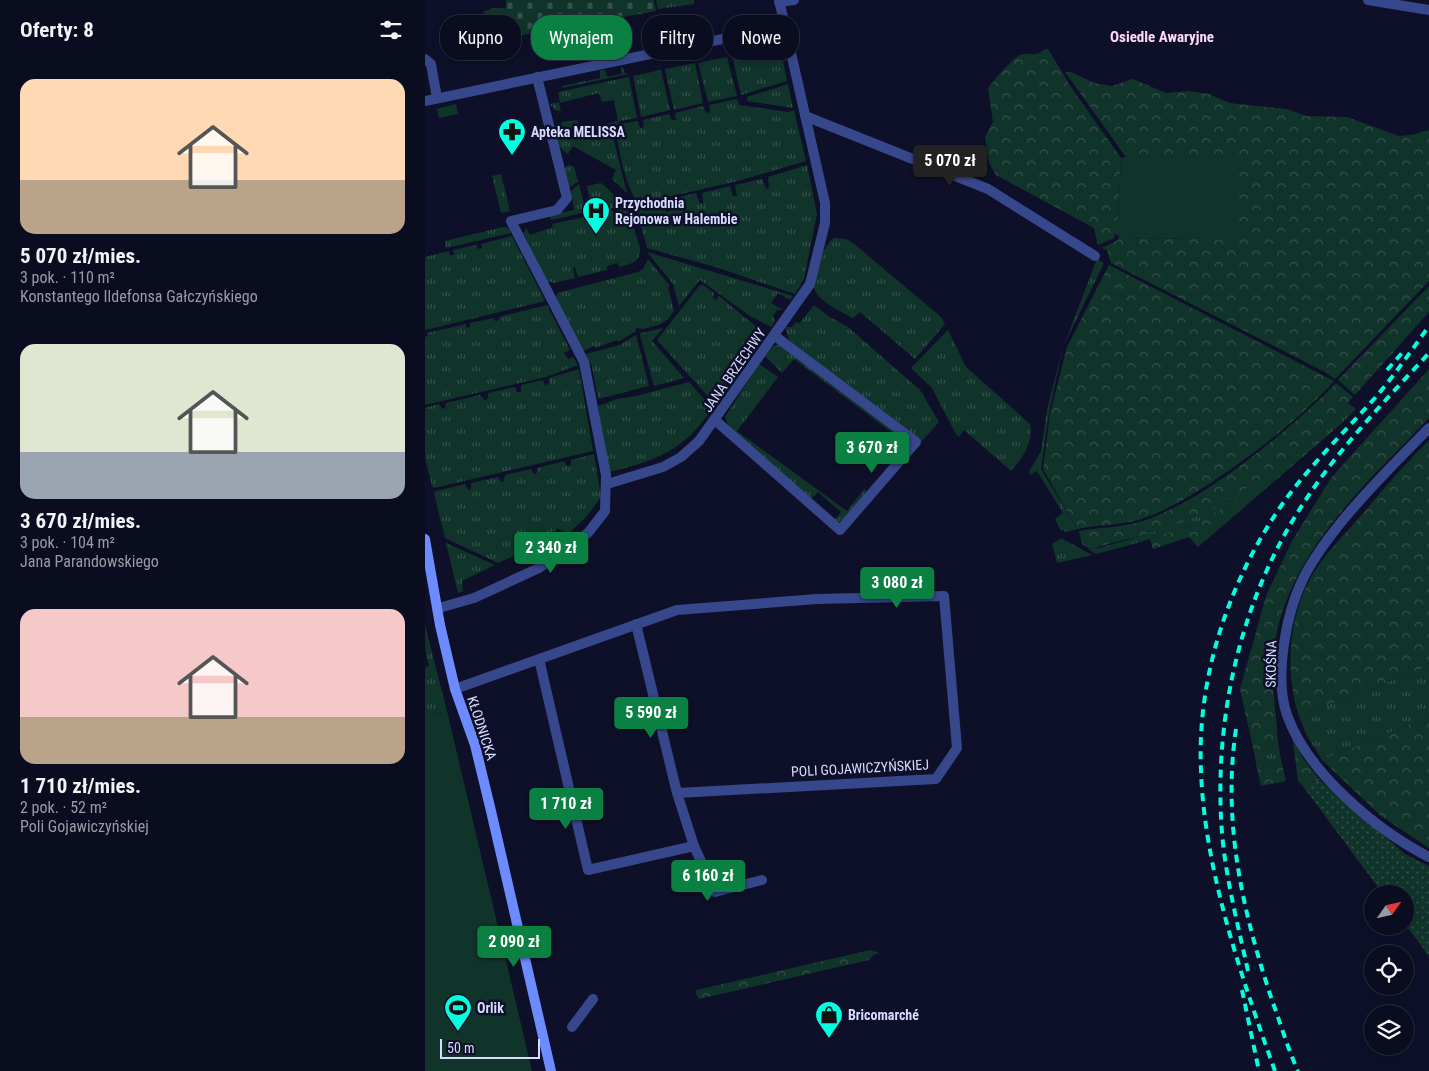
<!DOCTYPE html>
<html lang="pl">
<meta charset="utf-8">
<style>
:root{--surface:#0a0c1f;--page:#131528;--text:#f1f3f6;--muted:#999ba4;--line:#2a2c3d;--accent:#0b8043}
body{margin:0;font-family:"Roboto Condensed",sans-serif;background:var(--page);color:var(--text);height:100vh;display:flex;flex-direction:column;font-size:19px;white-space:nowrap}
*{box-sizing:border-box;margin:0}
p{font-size:16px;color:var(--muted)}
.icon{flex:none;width:28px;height:28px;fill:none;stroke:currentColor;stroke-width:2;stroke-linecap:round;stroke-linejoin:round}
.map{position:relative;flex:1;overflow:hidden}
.panel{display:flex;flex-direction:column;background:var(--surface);width:425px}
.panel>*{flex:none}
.guide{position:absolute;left:15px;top:15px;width:475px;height:45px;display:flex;gap:10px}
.needle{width:32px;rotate:56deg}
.buttons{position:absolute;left:939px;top:885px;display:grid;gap:10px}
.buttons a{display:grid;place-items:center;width:50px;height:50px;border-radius:50%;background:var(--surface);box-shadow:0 2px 8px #0003,0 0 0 1px var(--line);font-size:25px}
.scale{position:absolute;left:15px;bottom:12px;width:100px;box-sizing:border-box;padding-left:5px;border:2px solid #d6dbff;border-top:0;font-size:14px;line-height:18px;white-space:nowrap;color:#d6dbff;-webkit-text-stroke:4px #0e1029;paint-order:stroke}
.price{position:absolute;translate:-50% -42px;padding:0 11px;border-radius:5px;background:var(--accent);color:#fff;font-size:16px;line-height:32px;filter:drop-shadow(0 1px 2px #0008)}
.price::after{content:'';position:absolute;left:50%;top:30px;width:15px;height:11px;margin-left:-8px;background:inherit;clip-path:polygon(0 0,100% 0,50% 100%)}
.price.active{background:#222;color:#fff}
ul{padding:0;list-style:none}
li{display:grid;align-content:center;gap:10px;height:265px;padding:0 20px}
li span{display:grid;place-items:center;height:155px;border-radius:15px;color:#555}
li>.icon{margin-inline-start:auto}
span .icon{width:90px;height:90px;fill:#fffc;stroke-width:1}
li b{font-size:21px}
h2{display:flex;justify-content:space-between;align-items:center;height:60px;padding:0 20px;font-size:21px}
.chip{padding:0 18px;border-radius:20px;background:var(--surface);box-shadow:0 2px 8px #0003,0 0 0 1px var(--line);font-size:18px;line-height:45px}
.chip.active{background:var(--accent);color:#fff}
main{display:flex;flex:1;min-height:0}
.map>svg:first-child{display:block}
.grass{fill:url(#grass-tufts)}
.forest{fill:url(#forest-crowns)}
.cemetery{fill:url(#cemetery-stones)}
.park{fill:#11342a}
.garden{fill:url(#garden-dots)}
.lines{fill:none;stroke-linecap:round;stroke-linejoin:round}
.street{stroke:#37478b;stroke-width:10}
.secondary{stroke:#6d8bff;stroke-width:10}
.rail{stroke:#02ffdf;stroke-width:4;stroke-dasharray:8 6;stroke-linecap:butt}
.labels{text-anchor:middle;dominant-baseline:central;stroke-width:5;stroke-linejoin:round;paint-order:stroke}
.poi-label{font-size:14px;font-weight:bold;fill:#d6dbff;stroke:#0e1029;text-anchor:start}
.street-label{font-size:14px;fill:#d6dbff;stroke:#0e1029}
.neighbourhood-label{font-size:15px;font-weight:bold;fill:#ffd8fa;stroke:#0e1029}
</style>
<main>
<section class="panel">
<h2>Oferty: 8<svg class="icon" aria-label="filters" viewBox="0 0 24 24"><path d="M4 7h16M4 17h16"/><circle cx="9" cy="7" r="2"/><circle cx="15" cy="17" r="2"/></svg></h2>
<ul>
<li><span style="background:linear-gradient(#ffd9b3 65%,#b9a48a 0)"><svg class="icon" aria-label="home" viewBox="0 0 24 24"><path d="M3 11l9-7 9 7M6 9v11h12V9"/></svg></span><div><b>5 070 zł/mies.</b><p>3 pok. · 110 m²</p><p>Konstantego Ildefonsa Gałczyńskiego</p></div></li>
<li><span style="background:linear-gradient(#dfe7d0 70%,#9aa5b1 0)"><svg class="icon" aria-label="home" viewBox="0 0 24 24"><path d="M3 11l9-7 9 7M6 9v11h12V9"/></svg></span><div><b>3 670 zł/mies.</b><p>3 pok. · 104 m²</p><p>Jana Parandowskiego</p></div></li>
<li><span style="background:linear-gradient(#f6c9c9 70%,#b9a48a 0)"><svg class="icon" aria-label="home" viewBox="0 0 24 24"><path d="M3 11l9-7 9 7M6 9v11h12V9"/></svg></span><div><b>1 710 zł/mies.</b><p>2 pok. · 52 m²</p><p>Poli Gojawiczyńskiej</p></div></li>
</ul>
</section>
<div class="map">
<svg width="1004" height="1071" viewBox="0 0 1004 1071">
<defs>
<pattern id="grass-tufts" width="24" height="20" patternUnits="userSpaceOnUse" patternTransform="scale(1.25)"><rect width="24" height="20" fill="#11342a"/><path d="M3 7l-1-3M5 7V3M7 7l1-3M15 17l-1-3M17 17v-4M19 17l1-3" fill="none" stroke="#33514a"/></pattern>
<pattern id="forest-crowns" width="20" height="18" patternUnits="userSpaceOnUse" patternTransform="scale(1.25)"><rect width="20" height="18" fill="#11342a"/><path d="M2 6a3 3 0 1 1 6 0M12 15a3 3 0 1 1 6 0" fill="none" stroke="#33514a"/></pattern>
<pattern id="cemetery-stones" width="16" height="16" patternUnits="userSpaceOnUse" patternTransform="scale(1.25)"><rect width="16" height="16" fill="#11342a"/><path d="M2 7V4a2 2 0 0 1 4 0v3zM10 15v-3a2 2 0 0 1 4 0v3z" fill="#33514a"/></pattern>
<pattern id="garden-dots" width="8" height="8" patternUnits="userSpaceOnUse" patternTransform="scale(1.25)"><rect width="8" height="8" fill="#11342a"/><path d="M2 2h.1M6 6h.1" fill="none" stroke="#33514a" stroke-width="1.8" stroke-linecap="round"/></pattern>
</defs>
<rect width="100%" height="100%" fill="#0e1029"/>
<path class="grass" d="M231,0H269V4L233,9Z
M68,8H81V16L61,19L58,12Z
M340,40C358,43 359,66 362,81L316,95L307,55L315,53L314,46Z
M302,57L312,96L283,102L273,63Z
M270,63L278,103L249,110L240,69Z
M196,65L200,73L203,74L137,88V86L175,78V70H180L182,77L196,74Z
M236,70L245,110L216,117L208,76Z
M204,77L212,118L195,121L187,133L202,193L187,179L191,170L148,146L143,154L134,147L131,130L137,122L152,120L155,129L193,121L189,100L177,102L174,93L134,103L136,111L130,110L125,104L135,102L133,92Z
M363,84L368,108L322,101V97Z
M312,99L314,105L363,112L369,110L381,161L313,181L216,203C202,198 194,148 191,133L196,124L213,121L215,128L219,127L218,120L244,114L247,120H251L250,113L278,106L281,113L285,112L284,105Z
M31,104L33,114L14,118L12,109Z
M144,165L149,167L153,181L144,188L140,168Z
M382,165L392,214L379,279L370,294L294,268L222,248L211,208L238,201L241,212L245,211L243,200L271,193L275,204L278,203L277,193L305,186L308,196H312L310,185L337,179L341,189L344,188L343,177Z
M76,174L85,211L76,213L67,176Z
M176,183L200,205L180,210L179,206L172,208V212L168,213L162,186Z
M154,184L161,212L126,220L125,215L149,210L146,191Z
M203,208L215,248C216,262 206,264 194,267L193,263L182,266V270L153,277L150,267L148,268L150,278L129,283L122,281L99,234L101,228L105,235L128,227L127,224Z
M78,227L84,228L86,233L21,248L20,241Z
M87,236L120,301L0,330V257L24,251L25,255H29L28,250L51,245L53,249L57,248L56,244Z
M409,238L421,239L428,243L516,317L520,324L490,359L435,312L428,318C419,313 390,300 389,287C389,281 393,271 395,265C397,253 400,245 409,238Z
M222,252L368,296L365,300L353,293L346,303L358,310H352L348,316L350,322L346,327L325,316L275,280L254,306L248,284Z
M223,259L245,286L243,287L249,311L243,319L234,325L218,329L211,328V331L193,342L192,340L170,348L169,346L158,351L131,298L132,293L213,272L218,269Z
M672,259L679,263L639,345Z
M275,285H278L289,293L288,298L291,300L294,296L340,334L290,404L232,340Z
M122,305L145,350L139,353L143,359L148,357L153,365L121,377L0,405V337L3,336L2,333L41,324L42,328L45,327V323L69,318L70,321L74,320V317Z
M389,305L403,316L423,327L495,390L514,422L496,442L364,340L360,327H367L371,322L374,324Z
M238,328L227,341L259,378L229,386L215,335L216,333Z
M523,330L541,367L605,424C609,442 597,459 586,471L539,430L534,437L531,434L507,388L486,368Z
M211,335L224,386L173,399L167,367L161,354L195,345Z
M354,344L480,439L482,446L477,440L369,359L357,373L340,356L347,347Z
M638,347L624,413L616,469L652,529L641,532L635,529L630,519L638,513L612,471L605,475L604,472L616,451L622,410Z
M334,364L353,377L312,431L422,511L440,488L441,494L419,520L413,522L410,520L416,512L393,492L386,499L303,425L300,417Z
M154,369L168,451L9,488L7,486L0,458V408L14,404L17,409L20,408L21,403L55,395L60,400L63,399V393L90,387L92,392H96V385L118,380L120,385L124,384V378Z
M264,382L287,408C261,450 230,461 184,472L173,406L192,399L211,396Z
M923,403L931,409L916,424C879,452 844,482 804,506C764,530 717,542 671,554L663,549C680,548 698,541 714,536C799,512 862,463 923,403Z
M169,454L176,497L162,516L144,533L133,529L99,551L73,563L20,538L9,493L11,491L40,484L43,490L46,489V483L73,477L76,482L79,481L80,475L106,469L109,474L112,473V468L139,461L142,466L146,465V460Z
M636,538L667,555L632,563L627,544Z
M21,543L70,565L37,581L38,591L33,593Z
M0,625L22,711L0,716V668L4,666L0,649Z
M1004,666V717L897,760L882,736L874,716Z
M853,742L856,760L832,769L829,752Z"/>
<path class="forest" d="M620,49H623L646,87L696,158L693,219L687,225L690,235L689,238L673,245L669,228L571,175L564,163L560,137L568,122L563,89C566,83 589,57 595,55C607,51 608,59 620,49Z
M640,72H646L669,83L687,86L708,79L741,93L763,91L784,94L804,103L862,109L881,116L922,117L974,136L986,135L1004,130V281L910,379L900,372L686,263L682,250L677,248L693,240L695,236L700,239L775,238L779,240L703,156L701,157Z
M684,265L909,381C872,424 767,505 713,520C693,525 672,525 652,529L618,469L625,414L642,347Z
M1004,286V312L930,395L913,380Z
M1004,369V418C944,481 869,547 851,636C843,670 851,707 853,742L829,752L815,689L841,596L867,541L906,478Z
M911,383L928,397L923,403C875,449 823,496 761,521C730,533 697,540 665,549L657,544L654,531C674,527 694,528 714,522C775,505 866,429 911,383Z
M916,424L773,547L764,537L728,549L725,539L761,527L804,506Z
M1004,440V666L874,716C860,672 863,620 885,579C897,557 916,538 933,519C956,492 979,465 1004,440Z
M1004,717V848L956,816L897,760Z
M867,735L877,757L895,780L877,785L873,781Z
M856,760L861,781L836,786L832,769Z
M445,950L454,953L448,955L444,960L274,999L270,992L272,990Z"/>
<path class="cemetery" d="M81,0H229L231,11L80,38Z"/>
<path class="park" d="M703,156L811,159V240H779L775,238L700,239C693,236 686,233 687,225L693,219L696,158Z
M22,711L107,1071H0V716Z"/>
<path class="garden" d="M895,780L980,854L1004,866V956L980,924V894H958L877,785Z"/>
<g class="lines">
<path class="street" d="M943,0L1004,10
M354,2L369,0
M0,59L6,64L12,98
M0,101L341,30L358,24
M380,116L563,189L670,256
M291,421L415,530L491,442L350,336
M1004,428C964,469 903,528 878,579C861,613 849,678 862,715C882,772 951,830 1004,857
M182,484L238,467L256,457L274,441L385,284L400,223V203L354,0
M14,608L49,598L114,568L163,533L180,511L181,475L159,362L86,221L132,210L142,198L112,77
M211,624L252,793L269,846L290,892L337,880
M114,659L163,870L269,846
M30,689L252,610L392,599L519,596L532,748L511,779L252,793
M147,1027L168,999"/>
<path class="secondary" d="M0,539L15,625L30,689L50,745L66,811L126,1071"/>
<path class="rail" d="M962,370L977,353
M811,729C797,823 818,914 848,1003C856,1025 863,1049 873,1071
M823,971C813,925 801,880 797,833C788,718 816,597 880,501C915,447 961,400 1004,353
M817,990L834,1071
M850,1071C817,979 779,869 776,770C772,681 801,590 850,515C877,473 915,437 949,399C969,376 986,351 1004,326"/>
</g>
<defs>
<symbol id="pharmacy-pin" viewBox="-11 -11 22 30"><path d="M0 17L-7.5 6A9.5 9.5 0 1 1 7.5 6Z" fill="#02ffdf" stroke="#0e1029"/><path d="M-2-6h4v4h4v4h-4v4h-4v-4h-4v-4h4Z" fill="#111"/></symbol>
<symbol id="hospital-pin" viewBox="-11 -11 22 30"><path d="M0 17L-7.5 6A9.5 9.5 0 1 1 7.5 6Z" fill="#02ffdf" stroke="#0e1029"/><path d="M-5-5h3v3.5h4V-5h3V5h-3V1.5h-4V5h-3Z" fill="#111"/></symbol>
<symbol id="stadium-pin" viewBox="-11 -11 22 30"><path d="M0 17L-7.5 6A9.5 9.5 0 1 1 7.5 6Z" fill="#02ffdf" stroke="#0e1029"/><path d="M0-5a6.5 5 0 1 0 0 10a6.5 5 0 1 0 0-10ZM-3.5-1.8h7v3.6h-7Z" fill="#111"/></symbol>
<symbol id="shop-pin" viewBox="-11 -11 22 30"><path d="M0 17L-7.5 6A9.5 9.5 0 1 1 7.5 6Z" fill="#02ffdf" stroke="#0e1029"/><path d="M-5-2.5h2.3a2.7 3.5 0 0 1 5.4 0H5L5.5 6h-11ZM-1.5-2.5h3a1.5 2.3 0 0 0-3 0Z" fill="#111"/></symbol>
</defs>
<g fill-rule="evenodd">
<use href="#pharmacy-pin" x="71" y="116" width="32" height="43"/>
<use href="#hospital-pin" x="155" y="195" width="32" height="43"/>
<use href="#stadium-pin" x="17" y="992" width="32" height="43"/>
<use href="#shop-pin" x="388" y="999" width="32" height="43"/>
</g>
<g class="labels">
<g class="poi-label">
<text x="106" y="132">Apteka MELISSA</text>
<text x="190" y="203">Przychodnia<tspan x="190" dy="16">Rejonowa w Halembie</tspan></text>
<text x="52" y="1008">Orlik</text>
<text x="423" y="1015">Bricomarché</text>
</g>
<g class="street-label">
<text transform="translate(309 370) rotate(-55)">JANA BRZECHWY</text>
<text transform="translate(846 664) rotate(-89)">SKOŚNA</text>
<text transform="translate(57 728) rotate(72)">KŁODNICKA</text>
<text transform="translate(435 768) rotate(-3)">POLI GOJAWICZYŃSKIEJ</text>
</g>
<g class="neighbourhood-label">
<text x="737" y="37">Osiedle Awaryjne</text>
</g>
</g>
</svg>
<div class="buttons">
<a><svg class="needle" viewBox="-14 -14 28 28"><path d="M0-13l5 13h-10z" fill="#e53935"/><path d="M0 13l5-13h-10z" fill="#999ba4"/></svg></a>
<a><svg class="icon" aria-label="locate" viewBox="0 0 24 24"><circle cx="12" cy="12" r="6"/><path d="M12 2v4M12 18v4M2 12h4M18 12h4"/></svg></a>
<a><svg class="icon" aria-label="layers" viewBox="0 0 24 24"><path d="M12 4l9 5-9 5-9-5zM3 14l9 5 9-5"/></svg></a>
</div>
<div class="scale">50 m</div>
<b class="price active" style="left:525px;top:187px">5 070 zł</b>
<b class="price" style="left:447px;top:474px">3 670 zł</b>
<b class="price" style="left:126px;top:574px">2 340 zł</b>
<b class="price" style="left:472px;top:609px">3 080 zł</b>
<b class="price" style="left:226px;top:739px">5 590 zł</b>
<b class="price" style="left:141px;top:830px">1 710 zł</b>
<b class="price" style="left:283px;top:902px">6 160 zł</b>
<b class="price" style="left:89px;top:968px">2 090 zł</b>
<div class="guide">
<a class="chip">Kupno</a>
<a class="chip active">Wynajem</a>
<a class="chip">Filtry</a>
<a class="chip">Nowe</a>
</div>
</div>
</main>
